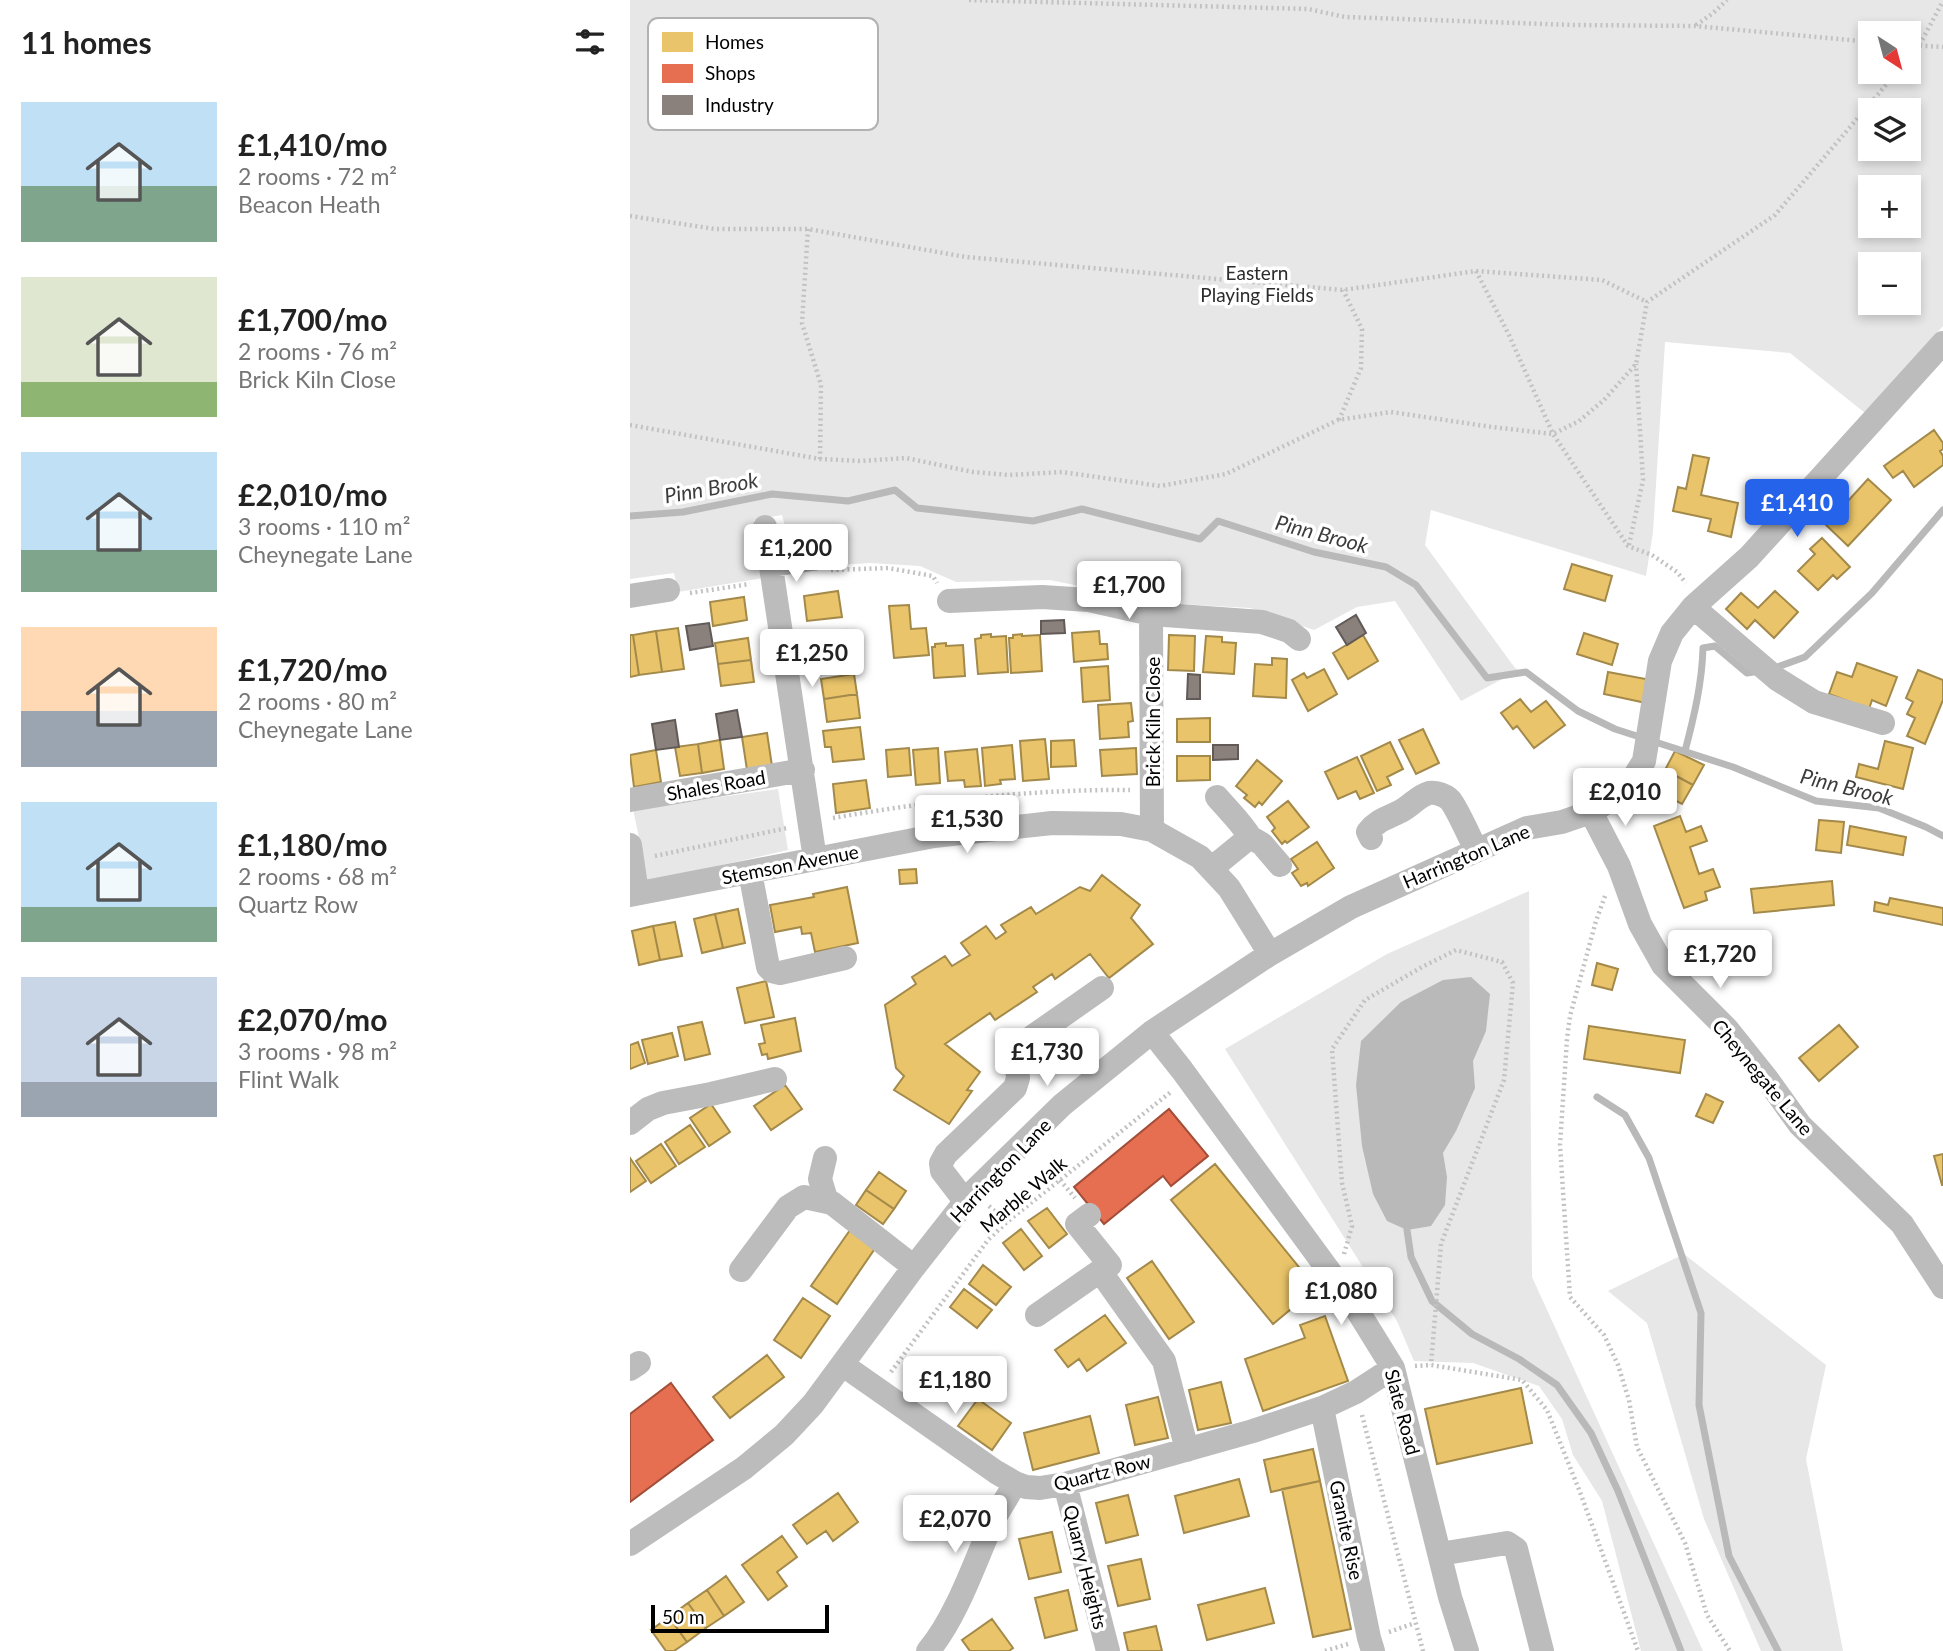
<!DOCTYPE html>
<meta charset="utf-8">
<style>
:root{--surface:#fff;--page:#f6f6f6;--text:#222;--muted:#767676;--accent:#2563eb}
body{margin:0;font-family:Lato,sans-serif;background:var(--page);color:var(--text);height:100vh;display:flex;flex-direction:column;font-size:26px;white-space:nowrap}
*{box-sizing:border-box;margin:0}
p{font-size:23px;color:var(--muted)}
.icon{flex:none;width:38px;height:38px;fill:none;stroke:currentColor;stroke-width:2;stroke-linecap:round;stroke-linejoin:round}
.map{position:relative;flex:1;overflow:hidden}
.side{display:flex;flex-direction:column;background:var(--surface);width:630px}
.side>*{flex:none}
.needle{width:46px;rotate:144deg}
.fabs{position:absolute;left:1228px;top:21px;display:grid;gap:14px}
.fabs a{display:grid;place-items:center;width:63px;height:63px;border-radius:0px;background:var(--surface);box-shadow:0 4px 10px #0003;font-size:35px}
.scale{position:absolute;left:21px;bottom:18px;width:178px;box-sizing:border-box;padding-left:7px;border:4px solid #000;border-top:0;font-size:19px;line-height:24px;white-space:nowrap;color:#000;-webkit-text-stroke:5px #fff;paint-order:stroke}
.price{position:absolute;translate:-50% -60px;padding:0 16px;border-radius:7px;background:#fff;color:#222;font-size:23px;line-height:46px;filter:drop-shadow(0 2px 4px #0008)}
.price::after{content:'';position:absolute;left:50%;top:42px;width:21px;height:16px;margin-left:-10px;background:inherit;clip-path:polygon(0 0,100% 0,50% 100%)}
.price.current{background:var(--accent);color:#fff}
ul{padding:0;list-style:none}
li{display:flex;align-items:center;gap:21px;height:175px;padding:0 21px}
li span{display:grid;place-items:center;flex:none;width:196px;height:140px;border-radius:0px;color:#555}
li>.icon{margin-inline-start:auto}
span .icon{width:84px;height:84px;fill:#fffc;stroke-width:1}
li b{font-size:30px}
h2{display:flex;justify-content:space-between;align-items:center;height:84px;padding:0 21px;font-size:30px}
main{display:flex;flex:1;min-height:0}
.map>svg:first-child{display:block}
.green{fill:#e7e7e7;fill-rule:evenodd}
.water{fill:#b9b9b9}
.homes{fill:#e9c46a;stroke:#a3894a;stroke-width:2}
.shops{fill:#e76f51;stroke:#a24e39;stroke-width:2}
.industry{fill:#8a817c;stroke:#615a57;stroke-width:2}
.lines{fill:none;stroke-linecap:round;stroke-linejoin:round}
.stream{stroke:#b9b9b9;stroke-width:7}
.path{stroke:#c2c2c2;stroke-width:4.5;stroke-dasharray:2 3.5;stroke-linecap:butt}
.minor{stroke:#bcbcbc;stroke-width:24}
.labels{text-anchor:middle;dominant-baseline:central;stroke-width:7;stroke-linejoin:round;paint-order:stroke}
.park-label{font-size:19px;fill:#2b2b2b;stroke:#fff}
.street-label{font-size:19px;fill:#000;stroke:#fff}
.water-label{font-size:21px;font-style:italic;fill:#3c3c3c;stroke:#fff}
.key{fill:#fff;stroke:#b2b2b2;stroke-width:2}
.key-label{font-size:19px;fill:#000}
</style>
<main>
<section class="side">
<h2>11 homes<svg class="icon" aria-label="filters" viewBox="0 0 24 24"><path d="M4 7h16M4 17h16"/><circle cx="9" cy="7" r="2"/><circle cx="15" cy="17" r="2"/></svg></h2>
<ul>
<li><span style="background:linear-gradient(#bfe0f5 60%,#7fa58c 0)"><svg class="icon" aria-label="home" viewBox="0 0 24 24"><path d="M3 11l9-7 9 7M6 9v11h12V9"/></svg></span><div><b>£1,410/mo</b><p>2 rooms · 72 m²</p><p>Beacon Heath</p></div></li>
<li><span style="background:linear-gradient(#dfe7d0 75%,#8fb573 0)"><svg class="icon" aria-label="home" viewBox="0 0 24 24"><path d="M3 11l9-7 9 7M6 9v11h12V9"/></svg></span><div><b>£1,700/mo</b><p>2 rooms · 76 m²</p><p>Brick Kiln Close</p></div></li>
<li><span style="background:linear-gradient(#bfe0f5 70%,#7fa58c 0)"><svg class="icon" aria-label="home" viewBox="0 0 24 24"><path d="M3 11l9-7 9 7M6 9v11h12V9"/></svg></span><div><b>£2,010/mo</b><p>3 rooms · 110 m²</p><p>Cheynegate Lane</p></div></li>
<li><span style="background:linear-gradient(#ffd9b3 60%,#9aa5b1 0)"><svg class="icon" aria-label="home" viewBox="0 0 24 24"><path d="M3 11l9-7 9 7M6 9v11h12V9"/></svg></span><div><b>£1,720/mo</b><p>2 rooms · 80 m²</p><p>Cheynegate Lane</p></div></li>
<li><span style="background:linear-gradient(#bfe0f5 75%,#7fa58c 0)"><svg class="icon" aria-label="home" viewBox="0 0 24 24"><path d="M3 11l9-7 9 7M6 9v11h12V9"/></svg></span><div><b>£1,180/mo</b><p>2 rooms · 68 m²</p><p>Quartz Row</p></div></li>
<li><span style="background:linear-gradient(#c9d6e8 75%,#9aa5b1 0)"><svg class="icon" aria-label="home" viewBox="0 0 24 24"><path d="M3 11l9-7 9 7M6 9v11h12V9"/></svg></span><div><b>£2,070/mo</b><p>3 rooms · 98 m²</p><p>Flint Walk</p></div></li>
</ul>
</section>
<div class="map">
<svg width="1313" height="1651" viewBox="0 0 1313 1651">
<rect width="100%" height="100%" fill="#fff"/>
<path class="green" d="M0,0H1313V326L1235,413L1160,353L1035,342L1023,532L1016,576L801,510L795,545L885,668L889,670L831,701L765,601L727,607L684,630L620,608L533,603L420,580L326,582L290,566L240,563L194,566L189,540C159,544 160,544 152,515L124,520L133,578L48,592L44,573L0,579ZM1241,33H1279V72H1241ZM1241,110H1279V149H1241ZM1241,187H1279V226H1241ZM1241,264H1279V303H1241Z
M148,789L158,850L0,886L13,857L3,809Z
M899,891L902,1277L1073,1651H1011L972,1501L943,1455L932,1419L909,1386L843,1363L784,1361L767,1321L595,1049L757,954Z
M1054,1254L1196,1365L1176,1459L1213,1651H1131L1074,1519L1017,1323L978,1291Z"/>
<path class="water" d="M841,977L860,994L856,1031L843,1061L845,1088L826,1131L813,1153L817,1177L815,1205L801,1226L777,1230L757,1221L743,1194L732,1146L726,1085L731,1041L771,1002L813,980Z"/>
<path class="homes" d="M1304,430L1313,443V449L1310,451L1313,456V465L1284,487L1273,471L1263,478L1254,466Z
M1063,455L1079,458L1071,495L1108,503L1101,537L1078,531L1081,519L1043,511L1048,487L1056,489Z
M1238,479L1261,500L1218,546L1196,525Z
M1192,538L1220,567L1207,579L1203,575L1188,590L1168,571L1185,554L1180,549Z
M942,564L982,576L975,601L934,589Z
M208,591L212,617L177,621L174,596Z
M1145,591L1168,612L1144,638L1125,620L1117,629L1096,609L1111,593L1128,608Z
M114,597L117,620L83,626L80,602Z
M279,605L281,629L296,628L299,655L264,658L259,606Z
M48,628L54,669L32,672L26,631Z
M216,630L220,661L190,665L189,658H183L181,645L189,644L188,634Z
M26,631L32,672L9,675L3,635Z
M469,631L470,644H477L478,659L444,662L442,633Z
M954,633L988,644L982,665L947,654Z
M361,634V637L376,636L378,672L348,674L345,639L351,638V635Z
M392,634V636L410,635L412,671L381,673L379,638H383V635Z
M0,635H3L9,675L0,677Z
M539,635L565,636L564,671L538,670Z
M733,635L748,661L718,679L703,653Z
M576,636L592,637V642L606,643L604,674L573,672Z
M118,638L121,660L88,664L85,643Z
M316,643V646L333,645L335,676L304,678L302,647H305V644Z
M642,658L657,659L656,698L623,696L625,664L642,665Z
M121,660L124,682L91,686L88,664Z
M1227,663L1267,677L1256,706L1242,700L1239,709L1199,694L1207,672L1222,677Z
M478,666L480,700L453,702L451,668Z
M694,669L707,694L678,711L662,680L674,673L677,678Z
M1288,670L1313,680V700L1295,744L1277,736L1285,718L1277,714L1283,702L1276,698Z
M978,672L1021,680L1016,703L974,694Z
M224,674L227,694L194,699L191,679Z
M227,694L230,718L197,722L194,699Z
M890,699L901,712L916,701L935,725L904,748L887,726L883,729L871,713Z
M501,703L503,721L498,722L499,737L470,739L468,705Z
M580,718V742H547V719Z
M230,727L234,759L203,762L201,747H195L193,731Z
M793,729L809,763L786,774L769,740Z
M137,733L142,766L117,770L112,737Z
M415,739L419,779L393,781L390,741Z
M90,740L94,769L72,773L68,744Z
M444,740L446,766L421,767V741Z
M1255,741L1283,748L1273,789L1226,777L1229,764L1248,769Z
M760,742L773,769L757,777L761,785L747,791L731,756Z
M68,744L72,773L50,776L45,747Z
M382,745L385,779L370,780L371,784L355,786L352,748Z
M279,748L281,775L258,777L256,750Z
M308,748L310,783L286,785L283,750Z
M506,748L507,774L472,776L470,750Z
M347,749L351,786L335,787L334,780L318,781L315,752Z
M26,750L31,782L4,787L0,755Z
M1045,751L1074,765L1063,785L1035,770Z
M547,756H580V780L547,781Z
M727,757L744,793L730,799L726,791L708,799L695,772Z
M627,760L652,781L632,805L629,802L625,807L614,798L617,795L606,786Z
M1035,770L1063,785L1052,804L1025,790Z
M236,780L240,808L206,813L203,784Z
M658,801L679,827L657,843L655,841L652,844L642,831L645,828L637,817Z
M1050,816L1056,832L1071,826L1077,841L1060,847L1069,874L1083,869L1090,887L1075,892L1077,900L1054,908L1024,826Z
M1189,820L1214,822L1211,853L1186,850Z
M1220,826L1276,837L1273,855L1217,845Z
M687,842L704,868L678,886L677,883L671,886L662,873L668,869L661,859Z
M286,869L287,883L270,884L269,870Z
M472,875L510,905L501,918L523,944L479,978L460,954L425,979L422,974L403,987L407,992L365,1020L360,1013L315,1044L350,1072L337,1090L342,1091L319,1124L264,1090L274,1076L266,1068L255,1005L286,984L282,977L315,956L322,966L340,955L331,943L356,926L366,939L376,932L371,925L401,907L406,914L450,887L460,891Z
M1202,881L1204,905L1124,913L1121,889Z
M217,887L228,943L185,952L181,933L172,934L171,927L145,932L140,905L184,897L183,894Z
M1260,898L1313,908V925L1244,911L1245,902L1258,905Z
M108,909L115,943L93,948L85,914Z
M85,914L93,948L72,953L64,919Z
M45,922L52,956L30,960L23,926Z
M23,926L30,960L9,965L2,931Z
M967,963L988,969L982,990L962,985Z
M136,981L144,1017L115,1023L107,988Z
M165,1018L171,1051L138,1059L137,1054L132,1055L129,1044L135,1043L131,1025Z
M72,1022L80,1054L55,1060L48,1027Z
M1209,1025L1228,1047L1189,1081L1169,1058Z
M959,1026L1055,1040L1050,1073L954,1059Z
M42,1033L48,1056L18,1064L12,1040Z
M8,1042L15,1063L0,1069V1045Z
M155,1085L172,1109L141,1130L124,1106Z
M1076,1094L1093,1102L1083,1123L1066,1116Z
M81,1104L100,1132L79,1146L60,1118Z
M60,1125L75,1147L49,1164L35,1142Z
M31,1144L46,1166L21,1183L6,1161Z
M1313,1154V1185H1312L1304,1156Z
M0,1158L16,1181L0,1192Z
M585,1164L686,1288L643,1324L541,1200Z
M249,1172L276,1191L264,1209L236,1190Z
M236,1190L264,1209L253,1224L226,1205Z
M417,1208L437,1234L419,1248L398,1221Z
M391,1229L412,1256L394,1270L373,1243Z
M220,1230L246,1247L207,1304L181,1286Z
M522,1261L564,1322L539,1339L497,1278Z
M353,1265L381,1287L366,1305L339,1284Z
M334,1289L362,1310L347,1328L320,1307Z
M173,1298L200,1316L171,1358L144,1340Z
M475,1315L496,1343L457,1371L449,1359L438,1367L425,1350Z
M695,1316L718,1381L633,1411L615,1359L675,1338L670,1325Z
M137,1355L154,1377L100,1418L83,1397Z
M591,1382L601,1423L568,1430L559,1390Z
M891,1388L902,1443L807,1464L795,1409Z
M528,1397L538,1438L505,1445L496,1405Z
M348,1399L381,1423L362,1450L328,1426Z
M460,1416L469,1453L403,1470L394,1433Z
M683,1449L690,1481L641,1492L634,1460Z
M609,1479L619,1516L554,1533L545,1496Z
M690,1481L721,1629L683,1637L652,1489Z
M208,1493L228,1522L203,1541L196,1531L177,1544L163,1525Z
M498,1495L508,1535L476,1543L466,1503Z
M422,1532L431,1572L399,1579L389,1539Z
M152,1536L167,1557L147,1572L157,1586L138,1600L112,1565Z
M511,1559L520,1599L488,1606L478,1566Z
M96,1576L114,1602L94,1616L77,1590Z
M635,1588L644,1623L577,1640L568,1605Z
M77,1590L94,1616L76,1628L58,1603Z
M438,1590L447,1630L415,1638L405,1598Z
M58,1603L76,1628L57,1642L39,1617Z
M39,1617L57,1642L44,1651H36L21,1630Z
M362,1619L383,1648L379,1651H340L332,1640Z
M526,1626L532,1651H498L494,1633Z"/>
<path class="shops" d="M539,1109L578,1156L541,1186L533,1176L474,1224L444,1187Z
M41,1383L83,1440L0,1502V1414Z"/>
<path class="industry" d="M726,615L736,633L717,645L706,627Z
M434,620L435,633L411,634V621Z
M79,623L83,646L60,650L56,626Z
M558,674L570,675V699H557Z
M107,710L112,737L90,740L86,714Z
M45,720L49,747L26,750L22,724Z
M583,745H608V759L583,760Z"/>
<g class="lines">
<path class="stream" d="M0,516L53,512L142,494L218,501L265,490L287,508L403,521L452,509L570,539L588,521L684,552L756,567L786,585L857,678L896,672L948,711L985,729L1103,767L1186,801L1249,808L1296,827L1313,836
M1142,669L1175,657L1242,593L1313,510
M1055,751C1064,717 1072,683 1073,648L1085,646L1117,673L1130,671
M967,1097L995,1115L1019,1158L1071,1313L1069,1405L1099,1556L1148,1651
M777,1230L781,1257L802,1301L842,1334L889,1359L927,1385L961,1433L988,1491L1051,1651"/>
<path class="path" d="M339,0L678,9L715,17L944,25L1065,26L1241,42
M1066,25L1082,14L1097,0
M1279,45L1313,47
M1279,57L1289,46L1313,1
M0,216L85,229H178L336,257L713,290L846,271L972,280L1017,302
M178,229L172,323L191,385L190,459
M846,271L879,335L923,434L998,546L1022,555L1047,572L1056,583
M709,420L731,368L732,329L713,290
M0,425L190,459L231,461L276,458L343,472L379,475L432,472L530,486L596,474L708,420L761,412L862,427L923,434L949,421L974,400L1006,364L1017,302L1145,215L1267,72
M999,545L1013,480L1006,364
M201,570L258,568L303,576L307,583
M60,593L120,584
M203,818C301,801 401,789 500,790
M25,856L157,828
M975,896L966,921L940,1016L937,1039L930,1145L940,1297L974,1335L988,1365L999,1400L1007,1447L1055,1543L1077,1615L1100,1651
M430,1180L445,1198
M359,1206L377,1222
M714,1254L722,1226L712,1183L702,1049L735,1000L792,967L826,950L872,962L883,983L874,1080L811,1244L801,1365
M785,1366L801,1365L892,1380L917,1410L950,1492L1008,1651
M261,1372L358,1240L377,1222L542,1091
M732,1415L793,1651
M759,1632L785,1623
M695,1651L718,1644"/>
<path class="minor" d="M135,527L185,859
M142,565L183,559
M0,596L38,590
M319,601L412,597L459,600L521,614
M1063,607L1147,679L1184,702L1253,723
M587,797C598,810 611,822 620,837
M0,800L173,770
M961,812L989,866L1010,924L1033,965L1097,1029L1137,1079L1170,1125L1272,1224L1313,1287
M522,830L521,614L632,622L659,631L669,639
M741,838L738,832C747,820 758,818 771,811C781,806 788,796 799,793C806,792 815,795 820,800C827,808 840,838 846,850
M0,845L7,893
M582,868L620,837L632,844L650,865
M120,872L138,967L142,971L150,973L215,958
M0,895L304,836L422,823L491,824L522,830L570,857L599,888L640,954
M522,1032L552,1070L724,1305L763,1368L820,1597L837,1651
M0,1123L18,1109L33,1103L81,1094L145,1079
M195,1158L190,1179L197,1202
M335,1201L312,1171L311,1163L316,1154L385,1088L388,1078L386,1053L392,1044L472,988
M459,1215L447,1224L480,1265L470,1271
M111,1270L158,1207L174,1197L202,1203L284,1267
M407,1315L470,1271L534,1361L557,1450
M213,1365L366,1472L385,1483L396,1487L410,1488L435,1484L623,1431L692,1408L726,1392L763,1368
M0,1369L9,1363
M692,1408L739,1638L743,1651
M435,1484L478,1651
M0,1544L114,1468L154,1435L183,1404L284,1267L343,1192L432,1105L522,1032L640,954L721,907L897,828L932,822L961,812L985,797L1004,777L1014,761L1030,661L1042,633L1063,607L1119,557L1313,343
M810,1554L877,1543L886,1549L912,1651
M298,1651C324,1621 343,1568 359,1530C365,1514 377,1499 385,1483"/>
</g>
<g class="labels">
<g class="park-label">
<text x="627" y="272">Eastern<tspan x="627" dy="22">Playing Fields</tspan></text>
</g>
<g class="street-label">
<text transform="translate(522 722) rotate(-90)">Brick Kiln Close</text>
<text transform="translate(86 785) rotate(-10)">Shales Road</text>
<text transform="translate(836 856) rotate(-23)">Harrington Lane</text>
<text transform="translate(160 864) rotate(-11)">Stemson Avenue</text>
<text transform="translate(1133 1077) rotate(50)">Cheynegate Lane</text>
<text transform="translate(370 1170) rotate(-46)">Harrington Lane</text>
<text transform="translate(393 1194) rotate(-40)">Marble Walk</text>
<text transform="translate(773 1412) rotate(75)">Slate Road</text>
<text transform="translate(472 1472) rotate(-14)">Quartz Row</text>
<text transform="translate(717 1530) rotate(78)">Granite Rise</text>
<text transform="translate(456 1567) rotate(76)">Quarry Heights</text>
</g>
<g class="water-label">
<text transform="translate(81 487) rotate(-10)">Pinn Brook</text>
<text transform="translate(692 533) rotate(15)">Pinn Brook</text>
<text transform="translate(1217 786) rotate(14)">Pinn Brook</text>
</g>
</g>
<rect x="18" y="18" width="230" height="112" rx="10" class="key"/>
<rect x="32" y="32" width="31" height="20" fill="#e9c46a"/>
<rect x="32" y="64" width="31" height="19" fill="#e76f51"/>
<rect x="32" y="95" width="31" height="20" fill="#8a817c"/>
<g class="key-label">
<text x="75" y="49">Homes</text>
<text x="75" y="80">Shops</text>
<text x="75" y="112">Industry</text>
</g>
</svg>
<div class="fabs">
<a><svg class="needle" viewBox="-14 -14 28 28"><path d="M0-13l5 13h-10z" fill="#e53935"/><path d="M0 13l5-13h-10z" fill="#767676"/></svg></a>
<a><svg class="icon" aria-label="layers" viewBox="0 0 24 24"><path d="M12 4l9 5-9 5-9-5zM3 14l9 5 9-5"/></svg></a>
<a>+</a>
<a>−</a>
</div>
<div class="scale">50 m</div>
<b class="price current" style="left:1167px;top:539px">£1,410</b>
<b class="price" style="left:166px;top:584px">£1,200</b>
<b class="price" style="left:499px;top:621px">£1,700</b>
<b class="price" style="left:182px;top:689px">£1,250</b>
<b class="price" style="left:995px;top:828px">£2,010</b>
<b class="price" style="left:337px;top:855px">£1,530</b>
<b class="price" style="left:1090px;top:990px">£1,720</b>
<b class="price" style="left:417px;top:1088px">£1,730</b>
<b class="price" style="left:711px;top:1327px">£1,080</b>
<b class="price" style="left:325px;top:1416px">£1,180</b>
<b class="price" style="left:325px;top:1555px">£2,070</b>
</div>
</main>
